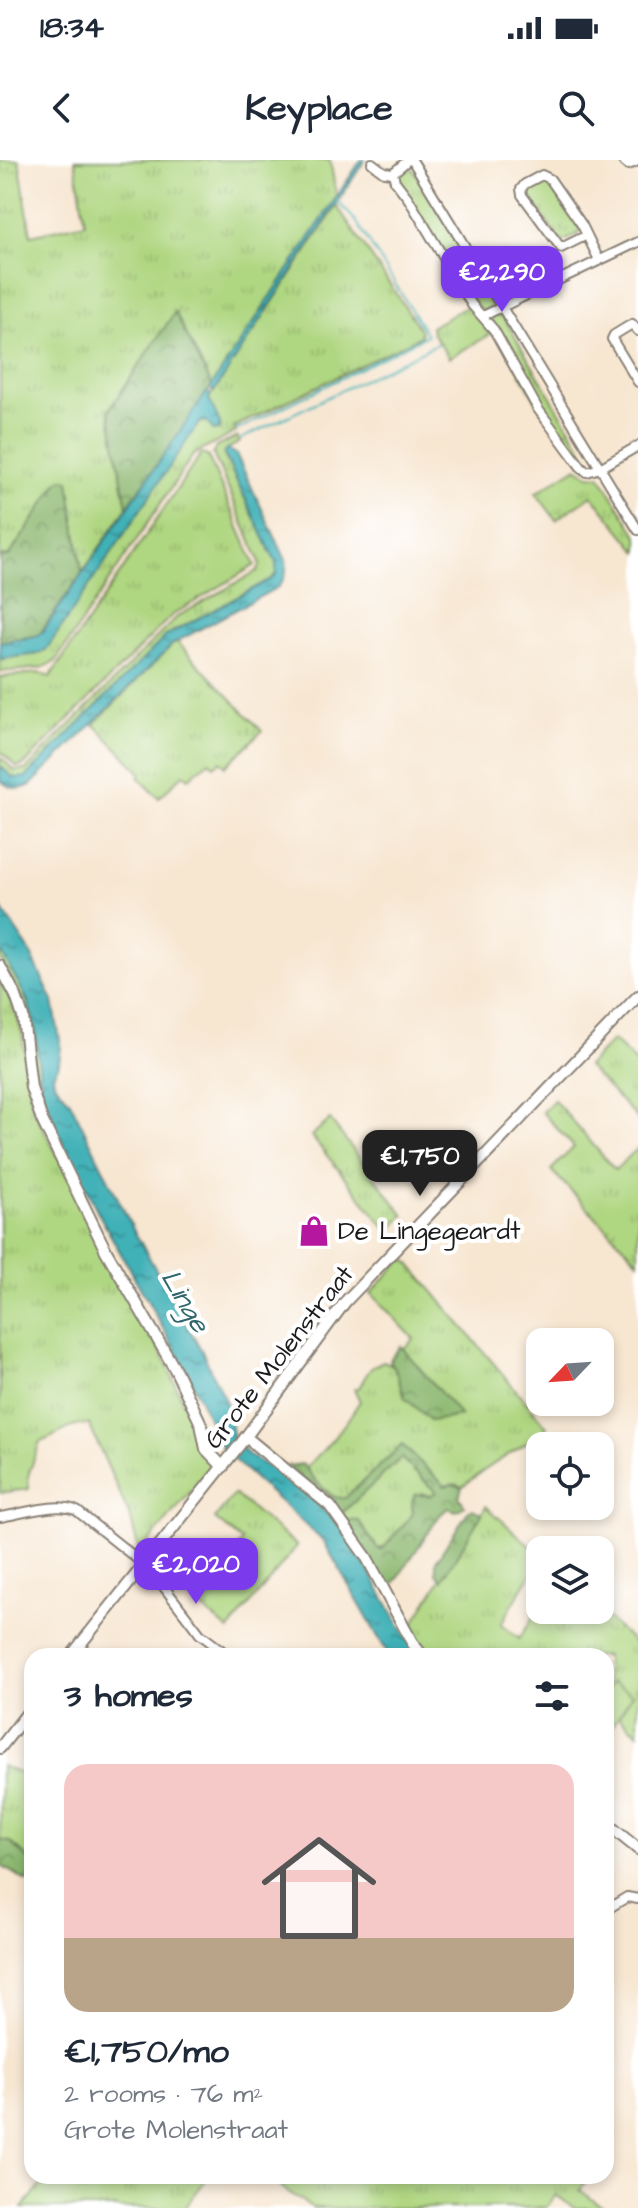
<!DOCTYPE html>
<meta charset="utf-8">
<style>
:root{--surface:#fff;--page:#f6f6f7;--text:#1f2937;--muted:#747a83;--line:#e0e1e3;--accent:#7c3aed}
body{margin:0;font-family:"Architects Daughter",sans-serif;background:var(--page);color:var(--text);height:100vh;display:flex;flex-direction:column;font-size:30px;white-space:nowrap}
*{box-sizing:border-box;margin:0}
p{font-size:26px;color:var(--muted)}
.icon{flex:none;width:44px;height:44px;fill:none;stroke:currentColor;stroke-width:2;stroke-linecap:round;stroke-linejoin:round}
.map{position:relative;flex:1;overflow:hidden}
.side{position:absolute;left:24px;top:1488px;width:590px;height:536px;display:flex;flex-direction:column;background:var(--surface);border-radius:24px;box-shadow:0 4px 12px #0003}
.side>*{flex:none}
.needle{width:52px;rotate:245deg}
.controls{position:absolute;left:526px;top:1168px;display:grid;gap:16px}
.controls a{display:grid;place-items:center;width:88px;height:88px;border-radius:16px;background:var(--surface);box-shadow:0 4px 12px #0003;font-size:40px}
.price{position:absolute;translate:-50% -68px;padding:0 18px;border-radius:16px;background:var(--accent);color:#fff;font-size:26px;line-height:52px;filter:drop-shadow(0 2px 4px #0008)}
.price::after{content:'';position:absolute;left:50%;top:48px;width:24px;height:18px;margin-left:-12px;background:inherit;clip-path:polygon(0 0,100% 0,50% 100%)}
.price.active{background:#222;color:#fff}
ul{padding:0;list-style:none}
li{display:grid;align-content:center;gap:16px;height:424px;padding:0 40px}
li+li{border-top:2px solid var(--line)}
li span{display:grid;place-items:center;height:248px;border-radius:24px;color:#555}
li>.icon{margin-inline-start:auto}
span .icon{width:144px;height:144px;fill:#fffc;stroke-width:1}
li b{font-size:34px}
h2{display:flex;justify-content:space-between;align-items:center;height:96px;padding:0 40px;font-size:34px}
.status{display:flex;justify-content:space-between;align-items:center;height:56px;padding:0 40px;background:var(--surface);direction:ltr}
.status svg{height:22px;fill:currentColor}
header{display:flex;justify-content:space-between;align-items:center;height:104px;padding:0 40px;background:var(--surface);font-size:36px;font-weight:700}
.map>svg:first-child{display:block}
.grass{fill:url(#grass-tufts);stroke:#66794e;stroke-width:2}
.forest{fill:url(#forest-crowns);stroke:#546a45;stroke-width:2}
.park{fill:#afd680;stroke:#66794e;stroke-width:2}
.water{fill:url(#water-ripples);stroke:#2e666a;stroke-width:2}
.lines{fill:none;stroke-linecap:round;stroke-linejoin:round}
.stream{stroke:#40b1b7;stroke-width:2}
.minor-casing{stroke:#8a8176;stroke-width:12}
.tertiary-casing{stroke:#8a8176;stroke-width:14}
.minor{stroke:#fff;stroke-width:8}
.tertiary{stroke:#fff;stroke-width:10}
.labels{text-anchor:middle;dominant-baseline:central;stroke-width:8;stroke-linejoin:round;paint-order:stroke}
.poi-label{font-size:26px;fill:#1c1c1c;stroke:#fff;text-anchor:start}
.street-label{font-size:26px;fill:#1c1c1c;stroke:#fff}
.water-label{font-size:28px;font-style:italic;fill:#2e666a;stroke:#fff}
</style>
<div class="status"><b>18:34</b><svg viewBox="0 0 49 12"><path d="M0 12V9h3v3zM5 12V6h3v6zM10 12V3h3v9zM15 12V0h3v12zM26 1h20v11H26zM47 4h2v5h-2z"/></svg></div>
<header><svg class="icon" aria-label="back" viewBox="0 0 24 24"><path d="M15 5l-7 7 7 7"/></svg>Keyplace<svg class="icon" aria-label="search" viewBox="0 0 24 24"><circle cx="10" cy="10" r="6"/><path d="M15 15l6 6"/></svg></header>
<div class="map">
<svg width="638" height="2048" viewBox="0 0 638 2048">
<defs>
<pattern id="grass-tufts" width="24" height="20" patternUnits="userSpaceOnUse" patternTransform="scale(2)"><rect width="24" height="20" fill="#afd680"/><path d="M3 7l-1-3M5 7V3M7 7l1-3M15 17l-1-3M17 17v-4M19 17l1-3" fill="none" stroke="#96b76e"/></pattern>
<pattern id="forest-crowns" width="20" height="18" patternUnits="userSpaceOnUse" patternTransform="scale(2)"><rect width="20" height="18" fill="#8bb76e"/><path d="M2 6a3 3 0 1 1 6 0M12 15a3 3 0 1 1 6 0" fill="none" stroke="#71945a"/></pattern>
<pattern id="water-ripples" width="26" height="14" patternUnits="userSpaceOnUse" patternTransform="scale(2)"><rect width="26" height="14" fill="#40b1b7"/><path d="M2 4q2-2 4 0t4 0M15 11q2-2 4 0t4 0" fill="none" stroke="#358f94"/></pattern>
</defs>
<rect width="100%" height="100%" fill="#fff"/>
<filter id="ink" filterUnits="userSpaceOnUse"><feTurbulence type="fractalNoise" baseFrequency=".0125" numOctaves="2"/><feDisplacementMap in="SourceGraphic" scale="16" xChannelSelector="R" yChannelSelector="G"/><feConvolveMatrix kernelMatrix="1 2 1 2 8 2 1 2 1" color-interpolation-filters="sRGB"/></filter>
<filter id="wash" filterUnits="userSpaceOnUse"><feTurbulence type="fractalNoise" baseFrequency=".006" numOctaves="4" result="noise"/><feDisplacementMap in="SourceGraphic" scale="32" xChannelSelector="R" yChannelSelector="G"/><feGaussianBlur stdDeviation="1.8" result="paint"/><feColorMatrix in="noise" values="0 0 0 0 0 0 0 0 0 0 0 0 0 0 0 0 0 1.4 0 .05"/><feComposite in="paint" operator="in"/></filter>
<g filter="url(#wash)">
<rect width="100%" height="100%" fill="#f7e6d0"/>
<path class="grass" d="M0,0H19L31,75L85,63L75,0H330L337,39L212,226L175,153L109,250L127,347L82,413L69,322L66,319L60,320L9,396L0,397Z
M407,5L411,6L492,138L491,148L482,151L475,144L398,22L397,15Z
M540,19L547,21L580,67L579,74L565,81L559,80L527,32L529,25Z
M337,46L420,169L421,176L234,267L236,272L193,295L55,502L41,508L0,512V499L38,494L199,263L207,261L214,271L221,267L208,239Z
M469,145L493,173L449,198L433,174L431,167Z
M496,154L504,158L592,306L587,308L583,305L543,253L491,161V156Z
M237,277L240,282L227,289L224,295L276,403V414L271,419L167,475L26,617L20,619L11,616L0,606V597L14,610H26L177,457L257,411L260,406L259,399L213,294L216,287Z
M201,294L208,296L255,405L171,456L24,605L17,607L0,591V517L38,513L50,517Z
M577,307L589,315L600,316L638,377V392L592,335L556,360L536,333Z
M176,481L262,571L226,606L221,601L214,606L209,601L189,618L183,614L159,638L139,618L141,613L94,564Z
M0,790C31,840 35,859 40,917L33,911L29,866L24,845L0,799Z
M0,820L15,850L22,873L32,947L166,1202L205,1295L211,1302L210,1309L146,1385L138,1388L131,1359L89,1264C68,1265 59,1275 40,1282L28,1316L29,1329L0,1333Z
M613,880L638,905V959L587,906Z
M554,940L615,1010L638,988V1101L551,1010L574,987L542,952Z
M330,960L404,1055L389,1072L311,976Z
M404,1097L547,1267C521,1290 489,1304 462,1327L457,1324L445,1326L402,1285L346,1338L336,1339L312,1318L306,1307C328,1287 345,1266 360,1241L354,1229L359,1228C367,1214 368,1207 384,1201L394,1206L405,1238L445,1259L460,1256L403,1189L414,1179L371,1133Z
M401,1298L436,1332L430,1336L421,1333L412,1342L413,1354L385,1387L378,1389L359,1362L346,1360L341,1354Z
M234,1334L297,1386L229,1470L198,1445L242,1381L215,1359Z
M486,1346L540,1395V1399L501,1464L519,1479L540,1446V1450H598L638,1486V1573L619,1556L632,1534L612,1522L606,1531V1496H428L410,1469Z
M1,1606L32,1617V1703L18,1688L0,1680Z
M49,2016H209L184,2048H22Z
M264,2016H590L580,2030L604,2048H574L556,2035L546,2048H313Z"/>
<path class="forest" d="M175,152L212,226L127,347L109,250Z
M66,319L69,321L82,413L39,475L0,482V397L9,396L60,320Z
M401,1186L403,1189L461,1256L431,1261L405,1238L394,1206L390,1202L391,1198Z
M402,1285L445,1326L451,1324L462,1327L459,1337L465,1346L456,1351L448,1348L440,1355L389,1431L346,1360L359,1361L378,1389L382,1390L413,1354L412,1342L415,1334L430,1336L436,1332L401,1298L341,1354L287,1306L302,1304C314,1316 326,1340 345,1338Z
M473,1349L482,1354L442,1420L436,1414V1401L469,1350Z
M0,1680L11,1682L32,1703V1722L26,1721L0,1705Z"/>
<path class="park" d="M612,1522L632,1534L606,1576V1531Z"/>
<path class="water" d="M361,0H365L214,232L210,228Z
M207,232L211,235L209,239L220,263L219,270L214,271L205,260L199,263L46,490L38,494L0,499V482L35,477L43,471Z
M227,289L236,294L286,400C288,411 285,419 278,427L174,483L31,625C19,631 10,629 0,620V606L14,618L26,617L167,475L271,419L276,414V403L224,294Z
M0,746L28,788L53,841L61,886L59,904L53,915L54,922L70,941L133,1069L203,1193L227,1245L233,1277L246,1293L306,1331L341,1367L363,1400L417,1496H389L324,1382L223,1290L187,1211L102,1060L53,962L41,928L35,869L28,841L0,790Z"/>
<g class="lines">
<path class="stream" d="M237,270L427,175L356,61L338,42
M241,279L437,184"/>
</g>
</g>
<g filter="url(#ink)">
<g class="lines">
<defs>
<path id="minor" d="M408,0L393,13L395,21L408,38L472,145L494,170L538,249L581,307L587,312L600,308L638,286
M412,0L638,370
M622,0L628,5L638,1
M372,3L384,12L393,13
M585,76L561,88L522,35L521,29L525,24L542,15L550,19L582,65L599,100
M483,156L638,82
M638,171L632,164L614,175L612,179L638,222
M0,1357C22,1354 57,1341 77,1351L151,1410L200,1474L229,1496
M606,1750L627,1737L638,1739"/>
<path id="tertiary" d="M0,806L16,836L23,857L31,928L42,960L106,1091L176,1211L201,1264L206,1289L223,1307
M246,1277L330,1346L367,1398L413,1484L423,1496
M71,1496L242,1282L345,1142L638,836
M0,1588L32,1547
M606,1663L638,1689"/>
</defs>
<use href="#minor" class="minor-casing"/>
<use href="#tertiary" class="tertiary-casing"/>
<use href="#minor" class="minor"/>
<use href="#tertiary" class="tertiary"/>
</g>
</g>
<defs>
<symbol id="shop-bare" viewBox="-9 -9 18 18"><path d="M-5-2.5h2.3a2.7 3.5 0 0 1 5.4 0H5L5.5 6h-11ZM-1.5-2.5h3a1.5 2.3 0 0 0-3 0Z" fill="#b5179e" stroke="#fff" stroke-width="2.5" paint-order="stroke"/></symbol>
</defs>
<g fill-rule="evenodd">
<use href="#shop-bare" x="292" y="1049" width="44" height="44"/>
</g>
<g class="labels">
<g class="poi-label">
<text x="338" y="1071">De Lingegeardt</text>
</g>
<g class="street-label">
<text transform="translate(279 1197) rotate(-52)">Grote Molenstraat</text>
</g>
<g class="water-label">
<text transform="translate(185 1141) rotate(59)">Linge</text>
</g>
</g>
</svg>
<div class="controls">
<a><svg class="needle" viewBox="-14 -14 28 28"><path d="M0-13l5 13h-10z" fill="#e53935"/><path d="M0 13l5-13h-10z" fill="#747a83"/></svg></a>
<a><svg class="icon" aria-label="locate" viewBox="0 0 24 24"><circle cx="12" cy="12" r="6"/><path d="M12 2v4M12 18v4M2 12h4M18 12h4"/></svg></a>
<a><svg class="icon" aria-label="layers" viewBox="0 0 24 24"><path d="M12 4l9 5-9 5-9-5zM3 14l9 5 9-5"/></svg></a>
</div>
<b class="price" style="left:502px;top:154px">€2,290</b>
<b class="price active" style="left:420px;top:1038px">€1,750</b>
<b class="price" style="left:196px;top:1446px">€2,020</b>
<section class="side">
<h2>3 homes<svg class="icon" aria-label="filters" viewBox="0 0 24 24"><path d="M4 7h16M4 17h16"/><circle cx="9" cy="7" r="2"/><circle cx="15" cy="17" r="2"/></svg></h2>
<ul>
<li><span style="background:linear-gradient(#f6c9c9 70%,#b9a48a 0)"><svg class="icon" aria-label="home" viewBox="0 0 24 24"><path d="M3 11l9-7 9 7M6 9v11h12V9"/></svg></span><div><b>€1,750/mo</b><p>2 rooms · 76 m²</p><p>Grote Molenstraat</p></div></li>
</ul>
</section>
</div>
